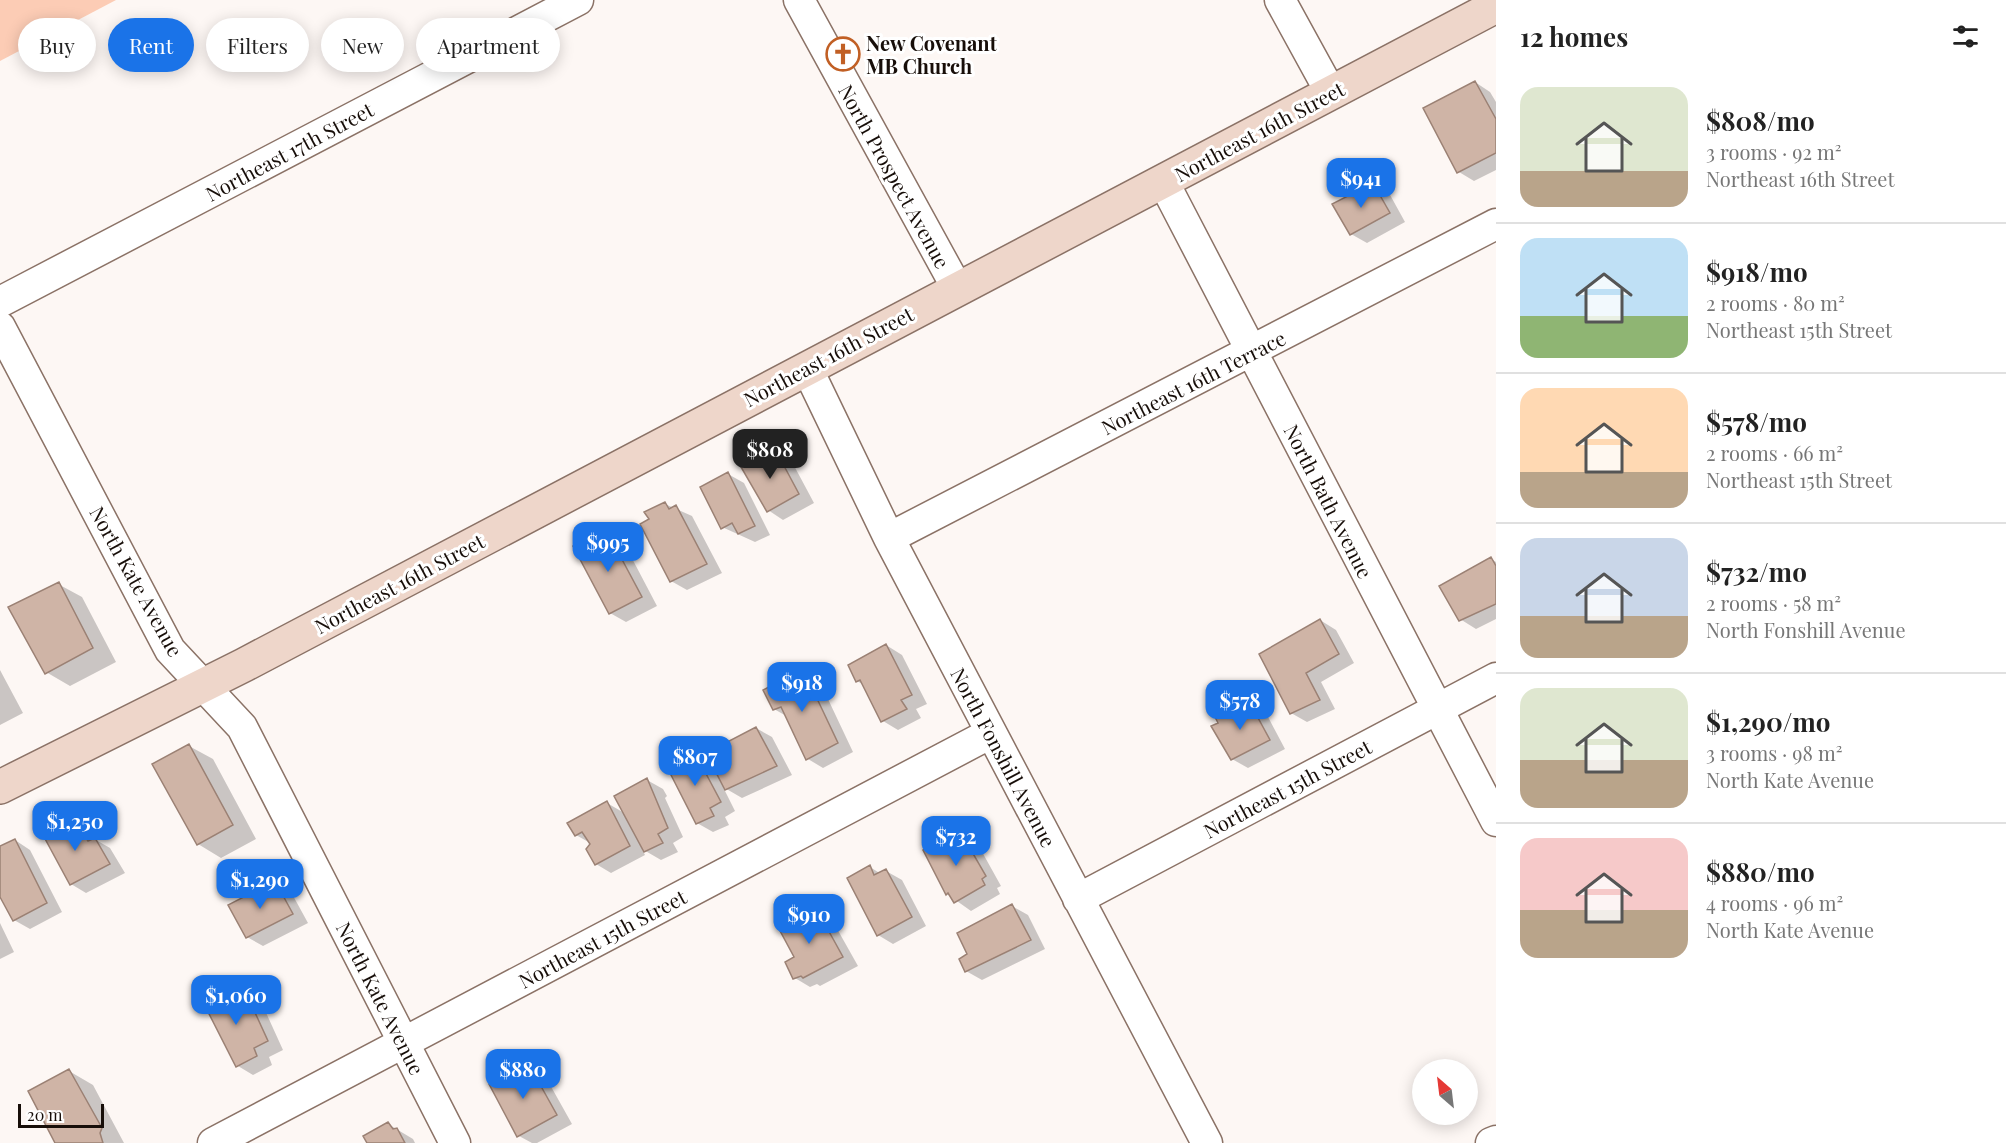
<!DOCTYPE html>
<meta charset="utf-8">
<style>
:root{--surface:#fff;--page:#f6f6f6;--text:#222;--muted:#767676;--line:#e0e0e0;--accent:#1a73e8}
body{margin:0;font-family:"Playfair Display",serif;background:var(--page);color:var(--text);height:100vh;display:flex;flex-direction:column;font-size:22px;white-space:nowrap}
*{box-sizing:border-box;margin:0}
p{font-size:20px;color:var(--muted)}
.icon{flex:none;width:33px;height:33px;fill:none;stroke:currentColor;stroke-width:2;stroke-linecap:round;stroke-linejoin:round}
.map{position:relative;flex:1;overflow:hidden}
.sheet{display:flex;flex-direction:column;background:var(--surface);width:510px}
.sheet>*{flex:none}
.hud{position:absolute;left:18px;top:18px;width:570px;height:54px;display:flex;gap:12px}
.needle{width:39px;rotate:332deg}
.buttons{position:absolute;left:1412px;top:1059px;display:grid;gap:12px}
.buttons a{display:grid;place-items:center;width:66px;height:66px;border-radius:50%;background:var(--surface);box-shadow:0 3px 15px #0003;font-size:30px}
.scale{position:absolute;left:18px;bottom:15px;width:86px;box-sizing:border-box;padding-left:6px;border:3px solid #170e09;border-top:0;font-size:16px;line-height:21px;white-space:nowrap;color:#170e09;-webkit-text-stroke:4px #fff;paint-order:stroke}
.price{position:absolute;translate:-50% -51px;padding:0 14px;border-radius:12px;background:var(--accent);color:#fff;font-size:20px;line-height:39px;filter:drop-shadow(0 2px 3px #0008)}
.price::after{content:'';position:absolute;left:50%;top:36px;width:18px;height:14px;margin-left:-9px;background:inherit;clip-path:polygon(0 0,100% 0,50% 100%)}
.price.active{background:#222;color:#fff}
ul{padding:0;list-style:none}
li{display:flex;align-items:center;gap:18px;height:150px;padding:0 24px}
li+li{border-top:2px solid var(--line)}
li span{display:grid;place-items:center;flex:none;width:168px;height:120px;border-radius:18px;color:#555}
li>.icon{margin-inline-start:auto}
span .icon{width:72px;height:72px;fill:#fffc;stroke-width:1}
li b{font-size:26px}
h2{display:flex;justify-content:space-between;align-items:center;height:72px;padding:0 24px;font-size:26px}
.tag{padding:0 21px;border-radius:27px;background:var(--surface);box-shadow:0 3px 15px #0003;font-size:21px;line-height:54px}
.tag.active{background:var(--accent);color:#fff}
main{display:flex;flex:1;min-height:0}
.map>svg:first-child{display:block}
.green{fill:#fcccb5}
.shadow{fill:#0003}
.building{fill:#cfb4a6;stroke:#9b8174;stroke-width:1.5}
.lines{fill:none;stroke-linecap:round;stroke-linejoin:round}
.street-casing{stroke:#8b7266;stroke-width:33}
.secondary-casing{stroke:#8b7266;stroke-width:36}
.street{stroke:#fff;stroke-width:30}
.secondary{stroke:#eed6ca;stroke-width:33}
.labels{text-anchor:middle;dominant-baseline:central;stroke-width:6;stroke-linejoin:round;paint-order:stroke}
.poi-label{font-size:20px;font-weight:bold;fill:#170e09;stroke:#fff;text-anchor:start}
.street-label{font-size:20px;fill:#170e09;stroke:#fff}
</style>
<main>
<div class="map">
<svg width="1496" height="1143" viewBox="0 0 1496 1143">
<rect width="100%" height="100%" fill="#fdf7f4"/>
<path class="green" d="M0,0H116L0,61Z"/>
<path class="shadow" d="M1475,82L1490,92L1496,102V170L1474,181L1459,172Z
M1373,184L1389,193L1405,222L1367,243L1351,234Z
M775,451L791,460L814,503L783,520L768,510Z
M728,474L744,483L770,535L755,542L722,527Z
M665,504L692,516L722,573L687,590L671,581Z
M597,537L605,541L610,538L626,547L657,606L626,622L610,613Z
M1491,559L1496,562V619L1476,629L1460,619Z
M58,584L82,597L116,662L70,686L46,672Z
M1320,620L1336,630L1354,663L1321,682L1335,709L1307,722L1291,713Z
M886,645L902,655L927,704L916,709L921,718L898,730L883,721L864,685L857,681Z
M0,670L23,713L0,725Z
M803,671L819,680L853,752L823,768L808,759L788,717L774,709Z
M1241,704L1247,708L1251,706L1267,715L1285,749L1248,768L1232,759Z
M756,728L772,737L792,775L742,798L723,787L735,811L725,817L729,825L713,832L697,823L700,753L711,760Z
M189,746L213,759L256,839L221,858L198,844Z
M647,780L663,789L667,796L665,798L683,837L673,843L678,852L661,860L642,849L645,855L611,873L596,864L592,844L576,835L607,803L626,814Z
M74,821L90,830L96,840L110,848L125,873L86,893L71,884Z
M960,832L976,841L1001,886L997,888L1000,894L971,911L947,894Z
M15,840L30,850L62,912L30,929L14,920L0,897V848Z
M870,867L881,874L886,871L902,880L926,926L893,944L878,935Z
M275,883L291,892L308,923L263,946L247,937Z
M1012,906L1028,915L1045,949L982,980L966,971L969,954Z
M816,909L831,918L858,966L820,986L817,984L810,987L795,978L796,958Z
M0,923L14,952L0,959Z
M228,990L263,1006L283,1050L269,1057L272,1065L253,1075L238,1066Z
M528,1064L544,1074L572,1124L537,1143H532L519,1136Z
M69,1071L93,1085L124,1143H57Z
M388,1124L413,1139L415,1143H369Z"/>
<path class="building" d="M1475,81L1496,119V153L1457,173L1423,108Z
M1373,183L1390,213L1350,235L1332,204Z
M775,449L799,494L767,512L741,467Z
M728,472L755,526L738,534L732,523L721,529L700,487Z
M665,502L669,509L676,505L707,564L670,582L640,524L649,519L644,512Z
M597,535L601,542L610,537L642,597L609,614L573,546Z
M1491,557L1496,566V604L1459,621L1439,586Z
M59,582L93,648L45,674L8,607Z
M1320,619L1339,654L1306,673L1320,700L1290,714L1259,654Z
M886,644L912,695L901,700L907,709L881,722L860,680L856,682L848,665Z
M803,669L838,743L806,760L781,707L773,710L763,690Z
M1241,703L1244,708L1251,705L1270,740L1231,760L1211,726L1218,723L1215,717Z
M756,727L777,766L725,790L706,753Z
M189,744L233,825L197,845L152,764Z
M700,752L707,765L703,768L721,802L710,808L714,816L696,824L668,769Z
M647,778L668,828L658,834L663,843L644,852L614,796Z
M607,801L630,846L595,865L586,849L590,844L582,832L575,836L567,823Z
M74,819L88,841L95,838L110,864L70,885L43,835Z
M960,831L986,876L982,879L985,885L954,903L948,893L946,895L923,850Z
M15,839L47,903L13,921L0,897V846Z
M870,865L874,875L886,869L912,917L877,936L847,878Z
M275,881L293,914L246,938L228,905Z
M1012,904L1031,940L965,972L959,959L967,954L957,933Z
M816,908L843,957L803,978L801,976L793,979L785,962L794,957L778,927Z
M228,989L232,998L247,995L268,1041L254,1048L257,1056L236,1067L203,1002Z
M528,1063L557,1115L517,1137L489,1084Z
M69,1069L102,1128L100,1133L103,1143H55L28,1091Z
M388,1122L393,1129L397,1128L405,1143H367L363,1136Z"/>
<g class="lines">
<defs>
<path id="street" d="M799,0L957,288
M1280,0L1331,93
M1163,181L1496,821
M0,302L578,0
M0,327L170,650L242,727L455,1143
M807,368L889,538L1207,1143
M889,538L1496,224
M1078,899L1496,678
M213,1143L991,733
M1491,1143L1496,1141"/>
<path id="secondary" d="M0,787L244,665L1496,6"/>
</defs>
<use href="#street" class="street-casing"/>
<use href="#secondary" class="secondary-casing"/>
<use href="#street" class="street"/>
<use href="#secondary" class="secondary"/>
</g>
<defs>
<symbol id="church-ring" viewBox="-11 -11 22 22"><circle r="9.5" fill="#fff" stroke="#c15f24" stroke-width="1.5"/><path d="M-1.2-6h2.4v3.5h3.3v2.4h-3.3V6h-2.4V-.1h-3.3v-2.4h3.3Z" fill="#c15f24"/></symbol>
</defs>
<g fill-rule="evenodd">
<use href="#church-ring" x="824" y="35" width="38" height="38"/>
</g>
<g class="labels">
<g class="poi-label">
<text x="866" y="42">New Covenant<tspan x="866" dy="23">MB Church</tspan></text>
</g>
<g class="street-label">
<text transform="translate(1259 131) rotate(-28)">Northeast 16th Street</text>
<text transform="translate(289 151) rotate(-28)">Northeast 17th Street</text>
<text transform="translate(895 176) rotate(61)">North Prospect Avenue</text>
<text transform="translate(828 356) rotate(-28)">Northeast 16th Street</text>
<text transform="translate(1193 382) rotate(-27)">Northeast 16th Terrace</text>
<text transform="translate(1329 501) rotate(63)">North Bath Avenue</text>
<text transform="translate(137 581) rotate(61)">North Kate Avenue</text>
<text transform="translate(399 583) rotate(-28)">Northeast 16th Street</text>
<text transform="translate(1004 757) rotate(62)">North Fonshill Avenue</text>
<text transform="translate(1287 788) rotate(-28)">Northeast 15th Street</text>
<text transform="translate(602 938) rotate(-28)">Northeast 15th Street</text>
<text transform="translate(381 998) rotate(63)">North Kate Avenue</text>
</g>
</g>
</svg>
<div class="buttons">
<a><svg class="needle" viewBox="-14 -14 28 28"><path d="M0-13l5 13h-10z" fill="#e53935"/><path d="M0 13l5-13h-10z" fill="#767676"/></svg></a>
</div>
<div class="scale">20 m</div>
<b class="price" style="left:1361px;top:209px">$941</b>
<b class="price active" style="left:770px;top:480px">$808</b>
<b class="price" style="left:608px;top:573px">$995</b>
<b class="price" style="left:802px;top:713px">$918</b>
<b class="price" style="left:1240px;top:731px">$578</b>
<b class="price" style="left:695px;top:787px">$807</b>
<b class="price" style="left:75px;top:852px">$1,250</b>
<b class="price" style="left:956px;top:867px">$732</b>
<b class="price" style="left:260px;top:910px">$1,290</b>
<b class="price" style="left:809px;top:945px">$910</b>
<b class="price" style="left:236px;top:1026px">$1,060</b>
<b class="price" style="left:523px;top:1100px">$880</b>
<div class="hud">
<a class="tag">Buy</a>
<a class="tag active">Rent</a>
<a class="tag">Filters</a>
<a class="tag">New</a>
<a class="tag">Apartment</a>
</div>
</div>
<section class="sheet">
<h2>12 homes<svg class="icon" aria-label="filters" viewBox="0 0 24 24"><path d="M4 7h16M4 17h16"/><circle cx="9" cy="7" r="2"/><circle cx="15" cy="17" r="2"/></svg></h2>
<ul>
<li><span style="background:linear-gradient(#dfe7d0 70%,#b9a48a 0)"><svg class="icon" aria-label="home" viewBox="0 0 24 24"><path d="M3 11l9-7 9 7M6 9v11h12V9"/></svg></span><div><b>$808/mo</b><p>3 rooms · 92 m²</p><p>Northeast 16th Street</p></div></li>
<li><span style="background:linear-gradient(#bfe0f5 65%,#8fb573 0)"><svg class="icon" aria-label="home" viewBox="0 0 24 24"><path d="M3 11l9-7 9 7M6 9v11h12V9"/></svg></span><div><b>$918/mo</b><p>2 rooms · 80 m²</p><p>Northeast 15th Street</p></div></li>
<li><span style="background:linear-gradient(#ffd9b3 70%,#b9a48a 0)"><svg class="icon" aria-label="home" viewBox="0 0 24 24"><path d="M3 11l9-7 9 7M6 9v11h12V9"/></svg></span><div><b>$578/mo</b><p>2 rooms · 66 m²</p><p>Northeast 15th Street</p></div></li>
<li><span style="background:linear-gradient(#c9d6e8 65%,#b9a48a 0)"><svg class="icon" aria-label="home" viewBox="0 0 24 24"><path d="M3 11l9-7 9 7M6 9v11h12V9"/></svg></span><div><b>$732/mo</b><p>2 rooms · 58 m²</p><p>North Fonshill Avenue</p></div></li>
<li><span style="background:linear-gradient(#dfe7d0 60%,#b9a48a 0)"><svg class="icon" aria-label="home" viewBox="0 0 24 24"><path d="M3 11l9-7 9 7M6 9v11h12V9"/></svg></span><div><b>$1,290/mo</b><p>3 rooms · 98 m²</p><p>North Kate Avenue</p></div></li>
<li><span style="background:linear-gradient(#f6c9c9 60%,#b9a48a 0)"><svg class="icon" aria-label="home" viewBox="0 0 24 24"><path d="M3 11l9-7 9 7M6 9v11h12V9"/></svg></span><div><b>$880/mo</b><p>4 rooms · 96 m²</p><p>North Kate Avenue</p></div></li>
</ul>
</section>
</main>
